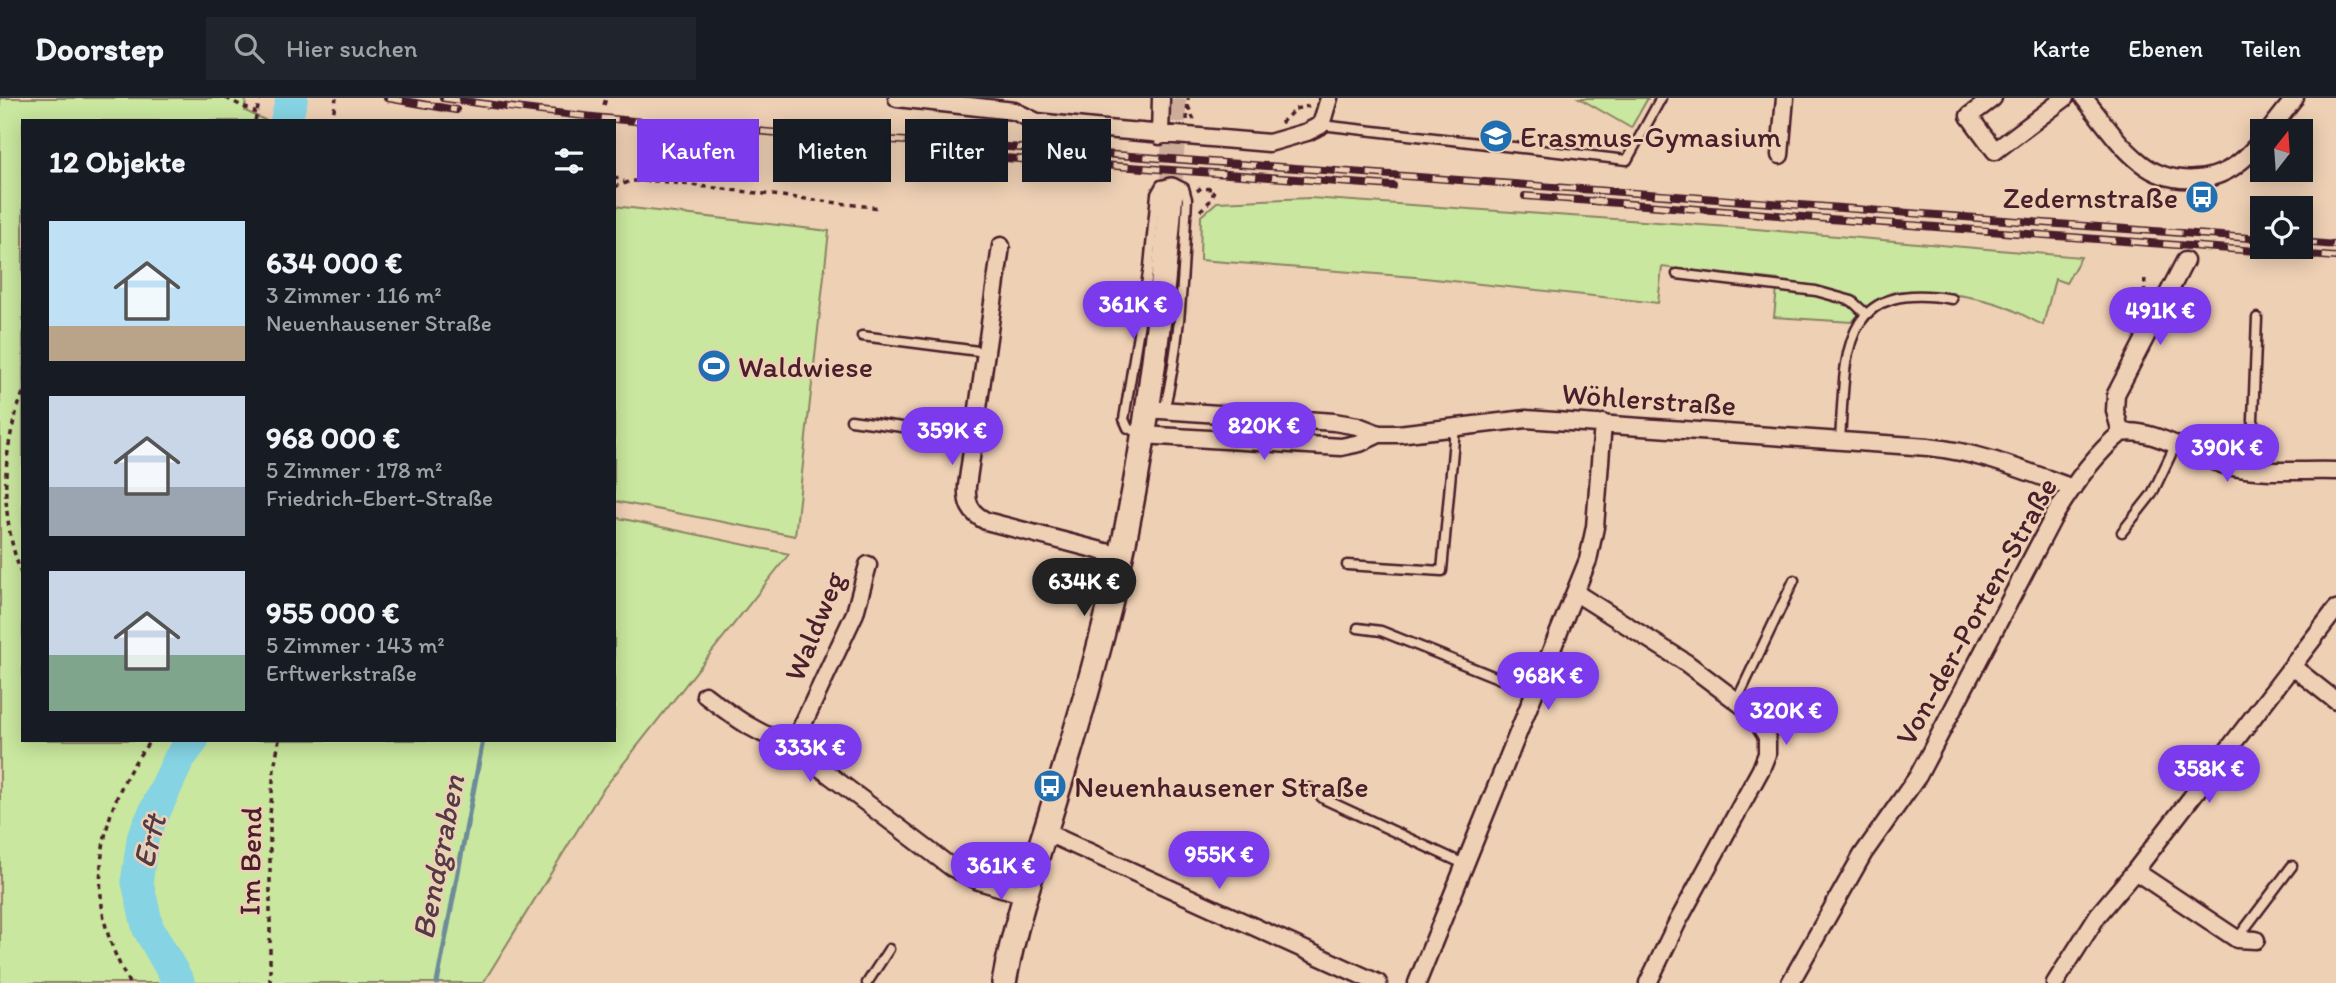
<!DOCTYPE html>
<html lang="de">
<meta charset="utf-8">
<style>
:root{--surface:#171b24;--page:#20242c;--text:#f1f3f6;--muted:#9ea1a6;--line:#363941;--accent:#7c3aed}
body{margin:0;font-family:Itim,sans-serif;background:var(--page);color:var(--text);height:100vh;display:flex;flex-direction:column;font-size:26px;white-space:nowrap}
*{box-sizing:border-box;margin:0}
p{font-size:23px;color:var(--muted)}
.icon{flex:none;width:38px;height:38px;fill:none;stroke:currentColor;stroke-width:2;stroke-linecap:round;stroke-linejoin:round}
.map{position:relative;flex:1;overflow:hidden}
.panel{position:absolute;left:21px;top:21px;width:595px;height:623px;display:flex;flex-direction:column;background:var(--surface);border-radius:0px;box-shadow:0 4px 18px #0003}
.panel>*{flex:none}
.hud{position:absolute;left:637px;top:21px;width:665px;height:63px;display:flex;gap:14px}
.needle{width:46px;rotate:17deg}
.tools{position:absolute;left:2250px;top:21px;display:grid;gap:14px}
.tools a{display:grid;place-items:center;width:63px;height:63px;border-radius:0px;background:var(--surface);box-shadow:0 4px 18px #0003;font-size:35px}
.price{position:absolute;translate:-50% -60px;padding:0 16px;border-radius:24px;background:var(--accent);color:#fff;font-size:23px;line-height:46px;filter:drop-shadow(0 2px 4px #0008)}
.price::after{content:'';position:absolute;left:50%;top:42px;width:21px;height:16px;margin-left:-10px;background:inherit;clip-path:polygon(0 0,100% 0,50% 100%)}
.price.current{background:#222;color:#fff}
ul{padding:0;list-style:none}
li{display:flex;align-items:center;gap:21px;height:175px;padding:0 28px}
li span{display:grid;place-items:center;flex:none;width:196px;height:140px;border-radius:0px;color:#555}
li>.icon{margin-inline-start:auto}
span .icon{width:84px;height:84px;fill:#fffc;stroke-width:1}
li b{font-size:30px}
h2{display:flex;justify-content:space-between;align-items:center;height:84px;padding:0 28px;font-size:30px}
.chip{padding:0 24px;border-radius:0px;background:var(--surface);box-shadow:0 4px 18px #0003;font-size:24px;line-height:63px}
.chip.current{background:var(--accent);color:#fff}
header{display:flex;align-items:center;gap:42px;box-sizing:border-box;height:98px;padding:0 35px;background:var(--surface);border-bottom:2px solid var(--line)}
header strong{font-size:33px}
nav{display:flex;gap:38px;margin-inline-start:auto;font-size:24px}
.search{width:490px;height:63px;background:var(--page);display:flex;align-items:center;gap:18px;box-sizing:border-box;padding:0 24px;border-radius:0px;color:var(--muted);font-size:26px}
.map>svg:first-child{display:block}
.green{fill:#c9e79e;stroke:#8a8364;stroke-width:2}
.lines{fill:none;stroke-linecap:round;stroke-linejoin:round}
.stream{stroke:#6d8b99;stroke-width:5}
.river{stroke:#85d3e3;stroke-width:32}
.secondary-tunnel{stroke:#cdad99;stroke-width:23;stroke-dasharray:23 11;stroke-linecap:butt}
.lane-casing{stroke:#4a1f2b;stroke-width:13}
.street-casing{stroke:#4a1f2b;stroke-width:21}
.secondary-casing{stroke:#4a1f2b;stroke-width:28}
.path{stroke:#4a1f2b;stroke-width:3.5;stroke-dasharray:5 5;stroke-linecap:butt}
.lane{stroke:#eed0b4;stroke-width:8}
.street{stroke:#eed0b4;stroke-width:16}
.secondary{stroke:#eed0b4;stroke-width:23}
.rail-casing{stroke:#4a1f2b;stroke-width:8}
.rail{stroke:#eed0b4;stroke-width:5;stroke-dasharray:16;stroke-linecap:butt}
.labels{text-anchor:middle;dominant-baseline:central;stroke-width:5;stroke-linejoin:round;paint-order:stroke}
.poi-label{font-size:30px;fill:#4a1f2b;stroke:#eed0b4;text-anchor:start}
.street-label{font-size:30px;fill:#4a1f2b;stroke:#eed0b4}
.water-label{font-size:32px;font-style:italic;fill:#533a47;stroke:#eed0b4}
</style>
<header>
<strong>Doorstep</strong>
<div class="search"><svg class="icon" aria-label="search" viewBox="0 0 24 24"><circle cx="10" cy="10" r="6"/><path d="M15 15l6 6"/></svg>Hier suchen</div>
<nav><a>Karte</a><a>Ebenen</a><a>Teilen</a></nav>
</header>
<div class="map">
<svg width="2336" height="885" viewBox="0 0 2336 885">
<rect width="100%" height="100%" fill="#eed0b4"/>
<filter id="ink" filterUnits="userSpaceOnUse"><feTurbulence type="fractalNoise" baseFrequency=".0143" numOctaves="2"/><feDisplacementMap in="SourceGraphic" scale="14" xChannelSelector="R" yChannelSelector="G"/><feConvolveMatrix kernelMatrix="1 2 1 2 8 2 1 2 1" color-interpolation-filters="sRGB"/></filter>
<g filter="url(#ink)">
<path class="green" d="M0,0H246L245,13L267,23H23V642H614V419L789,456L601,694L483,885H0Z
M1579,0H1648L1631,30Z
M1310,100L1744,130L2081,159L2066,185L2055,181L2043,227C2028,220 2014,211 1998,206C1977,199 1912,188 1891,195C1875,201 1864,211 1852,224L1774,219L1778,182L1662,169L1658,205L1415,179L1200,162L1201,118L1217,104Z
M614,108L829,133L795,438L614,403Z"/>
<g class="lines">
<path class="stream" d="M437,885L483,642"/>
<path class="river" d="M286,23L292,0
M179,885L148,830L137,782L143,739L179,661L193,642"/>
<path class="secondary-tunnel" d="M1171,92L1175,0"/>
<defs>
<path id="lane" d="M1321,27L1627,62L1661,0
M1677,176L1816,193L1852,203L1866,216
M862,238L986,254
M851,322L975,339
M1142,337L1128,330L1124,321L1149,169L1156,96L1161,87L1173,85L1184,90L1187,101C1183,172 1181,243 1164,313
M1840,342C1846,258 1838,181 1952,201
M2251,372L2257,220
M2122,434L2152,396L2175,348
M1347,467L1442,473L1455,330
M1358,530L1381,533L1535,595
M1737,602L1794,482
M1310,690L1324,701L1466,767
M2237,841L2292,768
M867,885L889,851"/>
<path id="street" d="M897,0L1014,13L1037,24L1094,30L1269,45L1307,34L1321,27L1329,0
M1993,0L1969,18L1995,53L2065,0
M2084,0C2102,22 2118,47 2141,65C2167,86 2209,87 2236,67C2246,60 2255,50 2263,40
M2269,33L2295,0
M1160,38L1161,0
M1780,57L1785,0
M1001,148L967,388C966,405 970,415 986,423L1121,458
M1146,311L1334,324L1358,328L1379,336H1398L1526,321L1928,349C1979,354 2025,373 2073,390
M2121,335C2154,329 2196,360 2228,368C2263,376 2301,372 2336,373
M2121,335L2115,313L2116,296L2185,163
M1142,337L1341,349L1360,345L1379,336
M868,467L855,515L802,628C797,647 802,654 815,666L951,769L979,783L1025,797
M1576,495L1685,564L1746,610L1755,619L1767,639V656L1761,671L1677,825L1648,885
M2293,569L2336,603
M705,597C735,620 762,640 800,649
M1045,734L1378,885
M2135,773L2237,841L2256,842
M1417,885L1588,462L1595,429L1603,325
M1790,885L1863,756L1918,678L2053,420C2071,390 2094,357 2121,335
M2055,885L2098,817L2135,773L2336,511"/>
<path id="secondary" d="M1004,885C1014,829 1032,775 1049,721C1068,660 1086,599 1102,538C1140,394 1160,240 1171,92"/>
</defs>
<use href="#lane" class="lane-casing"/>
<use href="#street" class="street-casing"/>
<use href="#secondary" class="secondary-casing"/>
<path class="path" d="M226,0L256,15
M604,7L606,0
M1188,8L1194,22
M333,20L347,23
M1187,22L1188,0
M255,23L260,0
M332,23L336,0
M1281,25L1295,11L1309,8
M614,79L624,83
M614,89L632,83H658L880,110
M1197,93L1201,90L1214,91L1212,101L1198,115
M2144,206L2145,177
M23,295C0,353 0,423 23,480
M129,885C119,866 110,846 105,825C91,761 110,692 151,642
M270,885V717L274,671L279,642"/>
<use href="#lane" class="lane"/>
<use href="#street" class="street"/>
<use href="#secondary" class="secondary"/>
<defs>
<path id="rail" d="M387,0L456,12
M443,0C634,29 829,38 1022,50L2263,141
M921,54L1393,88
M1525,98L2336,159
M2301,144L2336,147"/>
</defs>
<use href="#rail" class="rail-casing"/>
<use href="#rail" class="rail"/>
</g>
</g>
<defs>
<symbol id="school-disc" viewBox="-11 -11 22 22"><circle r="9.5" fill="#1f6fb2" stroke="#eed0b4"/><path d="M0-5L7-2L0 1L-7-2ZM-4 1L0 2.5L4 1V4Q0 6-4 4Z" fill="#fff"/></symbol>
<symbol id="bus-disc" viewBox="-11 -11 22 22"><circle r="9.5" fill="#1f6fb2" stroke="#eed0b4"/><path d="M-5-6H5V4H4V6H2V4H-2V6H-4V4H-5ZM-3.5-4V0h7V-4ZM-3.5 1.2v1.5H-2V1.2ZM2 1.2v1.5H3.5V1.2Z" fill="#fff"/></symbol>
<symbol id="stadium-disc" viewBox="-11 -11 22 22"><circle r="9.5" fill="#1f6fb2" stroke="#eed0b4"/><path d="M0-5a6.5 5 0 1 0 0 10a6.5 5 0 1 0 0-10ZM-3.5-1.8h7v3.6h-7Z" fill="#fff"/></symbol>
</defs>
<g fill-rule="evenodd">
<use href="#school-disc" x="1477" y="19" width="38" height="38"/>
<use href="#bus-disc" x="2183" y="80" width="38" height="38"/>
<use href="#stadium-disc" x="695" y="249" width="38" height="38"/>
<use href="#bus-disc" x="1031" y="669" width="38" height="38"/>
</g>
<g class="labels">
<g class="poi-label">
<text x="1520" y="38">Erasmus-Gymasium</text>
<text x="2178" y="99" text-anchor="end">Zedernstraße</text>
<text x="738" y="268">Waldwiese</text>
<text x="1074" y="688">Neuenhausener Straße</text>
</g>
<g class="street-label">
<text transform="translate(1649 301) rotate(4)">Wöhlerstraße</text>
<text transform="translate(1976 513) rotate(-61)">Von-der-Porten-Straße</text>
<text transform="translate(814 528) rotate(-68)">Waldweg</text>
<text transform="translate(250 763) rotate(-89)">Im Bend</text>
</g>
<g class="water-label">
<text transform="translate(149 743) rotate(-75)">Erft</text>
<text transform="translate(438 759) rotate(-79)">Bendgraben</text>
</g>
</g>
</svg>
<div class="tools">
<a><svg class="needle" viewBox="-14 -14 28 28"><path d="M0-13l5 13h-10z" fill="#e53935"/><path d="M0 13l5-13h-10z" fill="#9ea1a6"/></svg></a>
<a><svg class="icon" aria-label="locate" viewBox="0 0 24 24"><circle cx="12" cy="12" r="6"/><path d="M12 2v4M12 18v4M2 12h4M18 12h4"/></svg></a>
</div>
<b class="price" style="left:1133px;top:243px">361K €</b>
<b class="price" style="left:2160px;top:249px">491K €</b>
<b class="price" style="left:1264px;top:364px">820K €</b>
<b class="price" style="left:952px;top:369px">359K €</b>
<b class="price" style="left:2227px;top:386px">390K €</b>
<b class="price current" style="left:1084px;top:520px">634K €</b>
<b class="price" style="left:1548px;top:614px">968K €</b>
<b class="price" style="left:1786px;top:649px">320K €</b>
<b class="price" style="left:810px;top:686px">333K €</b>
<b class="price" style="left:2209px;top:707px">358K €</b>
<b class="price" style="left:1219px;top:793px">955K €</b>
<b class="price" style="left:1001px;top:804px">361K €</b>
<div class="hud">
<a class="chip current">Kaufen</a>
<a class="chip">Mieten</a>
<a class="chip">Filter</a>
<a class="chip">Neu</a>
</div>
<section class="panel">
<h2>12 Objekte<svg class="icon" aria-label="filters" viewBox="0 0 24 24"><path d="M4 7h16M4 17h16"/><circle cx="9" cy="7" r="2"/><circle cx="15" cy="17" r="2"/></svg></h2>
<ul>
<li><span style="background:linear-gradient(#bfe0f5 75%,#b9a48a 0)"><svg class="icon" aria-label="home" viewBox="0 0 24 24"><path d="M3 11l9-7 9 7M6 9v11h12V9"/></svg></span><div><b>634 000 €</b><p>3 Zimmer · 116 m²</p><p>Neuenhausener Straße</p></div></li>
<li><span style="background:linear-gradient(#c9d6e8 65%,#9aa5b1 0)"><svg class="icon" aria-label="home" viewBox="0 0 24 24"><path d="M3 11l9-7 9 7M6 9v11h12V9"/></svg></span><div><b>968 000 €</b><p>5 Zimmer · 178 m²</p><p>Friedrich-Ebert-Straße</p></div></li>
<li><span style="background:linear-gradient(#c9d6e8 60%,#7fa58c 0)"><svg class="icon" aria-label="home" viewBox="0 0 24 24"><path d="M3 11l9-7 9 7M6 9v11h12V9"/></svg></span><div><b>955 000 €</b><p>5 Zimmer · 143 m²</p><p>Erftwerkstraße</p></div></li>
</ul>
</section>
</div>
